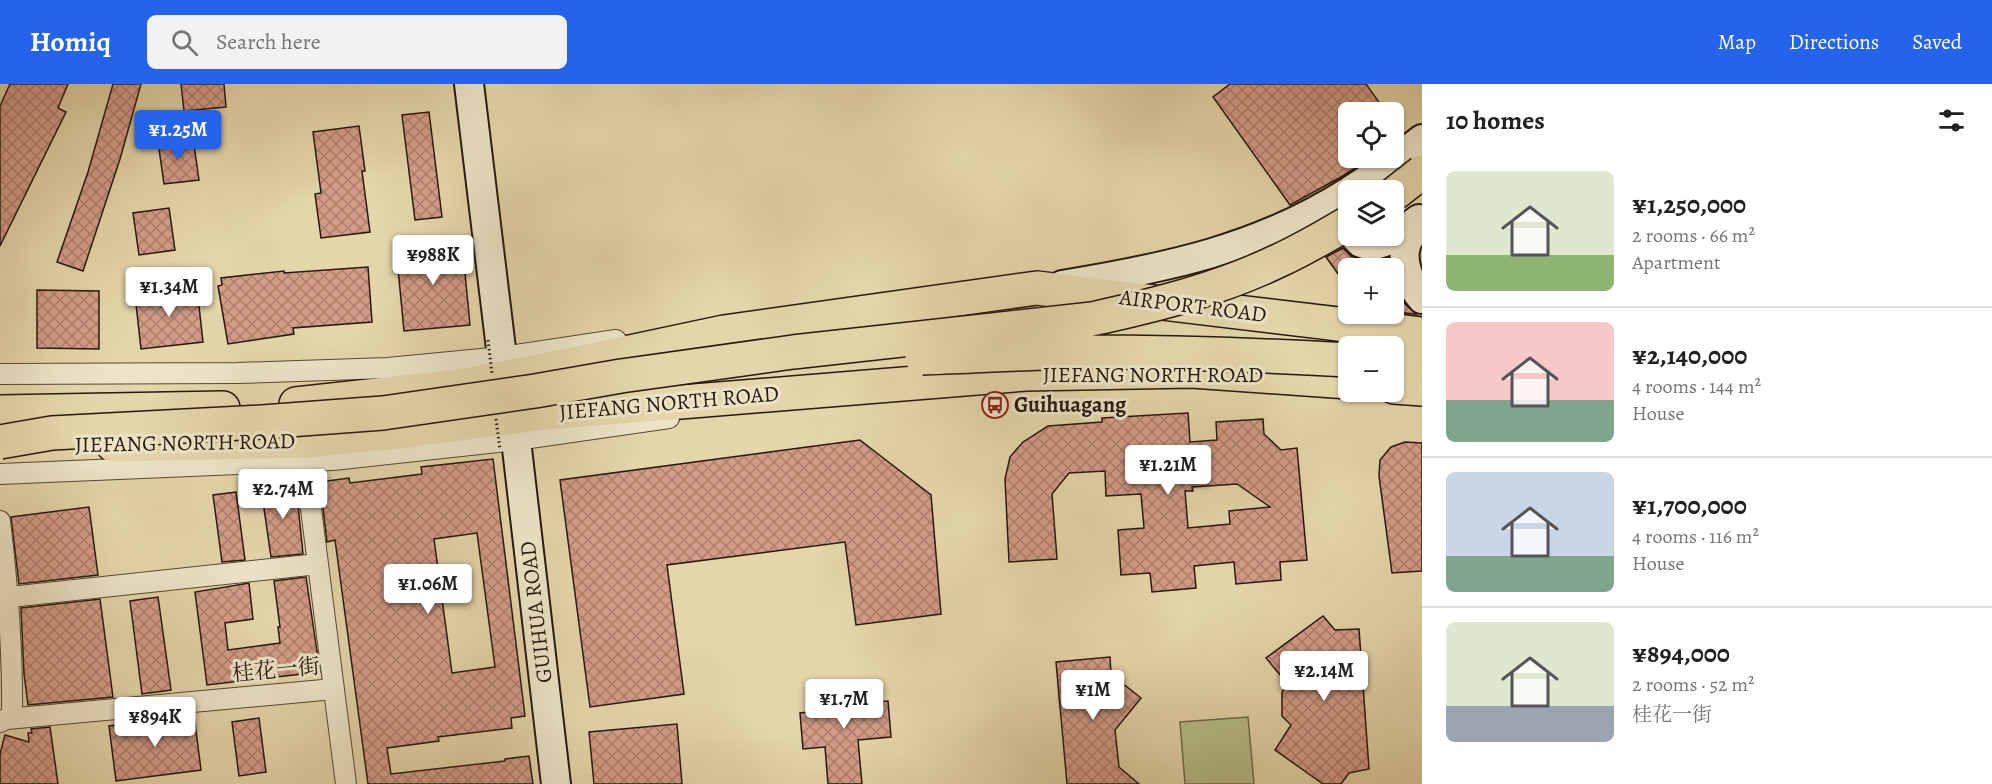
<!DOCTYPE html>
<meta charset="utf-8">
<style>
:root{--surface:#fff;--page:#f2f2f2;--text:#222;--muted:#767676;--line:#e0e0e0;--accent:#2563eb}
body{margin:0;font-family:Alegreya,"Noto Serif SC",serif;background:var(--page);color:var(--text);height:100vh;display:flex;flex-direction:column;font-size:22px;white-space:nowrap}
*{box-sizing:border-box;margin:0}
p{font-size:20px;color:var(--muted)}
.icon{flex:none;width:33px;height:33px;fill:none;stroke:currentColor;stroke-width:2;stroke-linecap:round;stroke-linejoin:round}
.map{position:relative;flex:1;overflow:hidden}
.drawer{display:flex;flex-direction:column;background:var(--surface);width:570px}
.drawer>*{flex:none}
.controls{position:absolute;left:1338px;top:18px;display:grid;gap:12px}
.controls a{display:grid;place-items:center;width:66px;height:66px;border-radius:9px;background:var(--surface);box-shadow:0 2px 4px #0004;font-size:30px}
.price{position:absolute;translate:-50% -51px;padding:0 14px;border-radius:6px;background:#fff;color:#222;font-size:20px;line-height:39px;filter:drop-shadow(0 2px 3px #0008)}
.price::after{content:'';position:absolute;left:50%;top:36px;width:18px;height:14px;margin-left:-9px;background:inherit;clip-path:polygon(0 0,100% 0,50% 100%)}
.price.current{background:var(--accent);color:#fff}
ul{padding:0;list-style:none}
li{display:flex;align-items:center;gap:18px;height:150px;padding:0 24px}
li+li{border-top:2px solid var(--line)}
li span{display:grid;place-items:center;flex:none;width:168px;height:120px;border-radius:9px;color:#555}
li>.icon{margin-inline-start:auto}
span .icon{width:72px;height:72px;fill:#fffc;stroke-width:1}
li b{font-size:26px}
h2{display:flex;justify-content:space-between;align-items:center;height:72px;padding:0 24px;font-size:26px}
header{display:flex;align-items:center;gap:36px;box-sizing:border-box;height:84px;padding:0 30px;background:var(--accent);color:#fff}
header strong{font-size:28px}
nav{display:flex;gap:33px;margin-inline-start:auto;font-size:21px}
.search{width:420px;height:54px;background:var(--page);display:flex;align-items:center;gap:15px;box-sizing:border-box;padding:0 21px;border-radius:9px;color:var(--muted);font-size:22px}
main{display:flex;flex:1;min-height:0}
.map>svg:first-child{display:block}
.park{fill:#b6bd87;stroke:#6e6a49;stroke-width:1.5}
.building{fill:url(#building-cross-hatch);stroke:#26180b;stroke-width:1.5;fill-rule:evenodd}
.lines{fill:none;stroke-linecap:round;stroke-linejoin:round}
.street-casing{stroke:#564733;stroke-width:22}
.secondary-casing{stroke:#26180b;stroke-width:32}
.highway-casing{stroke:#26180b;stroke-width:36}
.street{stroke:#ede4c8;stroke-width:20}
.secondary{stroke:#ede4c8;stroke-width:28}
.highway{stroke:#e4d5aa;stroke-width:33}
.highway-bridge-casing{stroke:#26180b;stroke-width:36;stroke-linecap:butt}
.path-bridge{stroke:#26180b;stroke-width:3;stroke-dasharray:1.5 3;stroke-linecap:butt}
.highway-bridge{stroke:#e4d5aa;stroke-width:33}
.labels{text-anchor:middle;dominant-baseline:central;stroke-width:6;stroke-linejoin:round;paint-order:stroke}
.street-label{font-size:22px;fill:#26180b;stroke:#ede4c8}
.poi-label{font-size:22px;font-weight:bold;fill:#26180b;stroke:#ede4c8;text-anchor:start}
</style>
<header>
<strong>Homiq</strong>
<div class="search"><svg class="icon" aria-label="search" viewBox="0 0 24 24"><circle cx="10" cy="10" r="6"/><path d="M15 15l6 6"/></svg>Search here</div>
<nav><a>Map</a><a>Directions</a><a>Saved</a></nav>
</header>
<main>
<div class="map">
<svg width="1422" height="700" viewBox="0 0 1422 700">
<defs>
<pattern id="building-cross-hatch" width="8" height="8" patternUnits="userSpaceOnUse" patternTransform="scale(1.5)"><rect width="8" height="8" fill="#d39c87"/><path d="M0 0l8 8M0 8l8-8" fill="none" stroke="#ab7e6d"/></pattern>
</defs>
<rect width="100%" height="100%" fill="#e4d5aa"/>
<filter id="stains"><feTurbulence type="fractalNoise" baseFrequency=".00333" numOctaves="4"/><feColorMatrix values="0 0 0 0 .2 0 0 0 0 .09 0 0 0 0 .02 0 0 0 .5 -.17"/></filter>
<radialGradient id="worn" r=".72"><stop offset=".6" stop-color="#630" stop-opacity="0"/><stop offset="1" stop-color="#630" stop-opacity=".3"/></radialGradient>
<path class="park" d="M1248,633L1254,700H1185L1180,638Z"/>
<path class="building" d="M10,0H68L58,24L66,28L0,162V22Z
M113,0H141L120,75L83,187L57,178L88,88Z
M181,0H224L226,23L184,27Z
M1230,0H1366L1386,28H1348V74H1371L1341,93L1290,121L1213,13Z
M429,28L442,133L415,136L402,31Z
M359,42L365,87H362L370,148L321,154L315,110L321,109L313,48Z
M193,54L199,96L164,100L158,58Z
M169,124L175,166L139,171L133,129Z
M462,158L470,241L404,247L396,164Z
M1343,164L1351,172L1365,177H1378L1388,174L1390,184H1348V204L1326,173Z
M368,183L372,238L293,244L294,250L228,260L218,202L222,201L221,194L284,187V189Z
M1394,198L1405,220L1416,230L1394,228Z
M197,204L203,258L141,265L135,211Z
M37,206L99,207V265L37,264Z
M1188,329L1190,358L1217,356L1216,338L1263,335L1264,350L1281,366L1297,364L1307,476L1280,478L1281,496L1236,500L1234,478L1194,482L1196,504L1152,508L1150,489L1121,491L1118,446L1144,444L1141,410L1106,412L1105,387L1069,389L1052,410L1057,475L1009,478L1005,395L1010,373L1023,358L1048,342L1102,338V334ZM1237,400L1270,423L1229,427L1230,440L1188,444L1185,407H1193L1192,403Z
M860,356L931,411L941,530L856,541L845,458L667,481L684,610L590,623L560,396Z
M1405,358L1422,359V487L1392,489L1379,392L1380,376L1391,363Z
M493,375L525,632L511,634L512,644L438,653L439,657L387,664L391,690L505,677V675L529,672L533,700H368L335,456L327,458L320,398L349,394L350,399L422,390L421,383ZM477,449L495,583L452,589L434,455Z
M294,399V402H296L303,470L271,473L261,404Z
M236,408L245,476L222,478L213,411Z
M89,423L98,491L19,500L11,433Z
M306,493L320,588L207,601L195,508L249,499L253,535L225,539L228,566L280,559L278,543H280L274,497Z
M158,513L171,606L142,610L130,517Z
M100,515L113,613L28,621L24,590L21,524Z
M1323,532L1335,546L1359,545L1369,685L1349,689L1341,700H1323L1275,666L1291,641L1282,632V609L1286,598L1266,574Z
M1110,573L1111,590L1141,614L1115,646L1119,683L1139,700H1067L1056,578Z
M857,598L858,620L888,617L891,653L858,656L862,700H828L825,663L803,665L800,629L820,627L819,602Z
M194,631L201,686L116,697L109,642Z
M259,634L266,688L239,692L232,638Z
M677,640L682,700H594L589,648Z
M50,643L58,700H0V670L5,651L29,658L28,649H32L31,645Z"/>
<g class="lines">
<defs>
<path id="street" d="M0,290L237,289L388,284L502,273L616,256
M305,378L346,700
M0,390L333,376L516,356L669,334
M0,437C8,504 13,564 12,632L0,638
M19,512L318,480
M7,635L334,605"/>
<path id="secondary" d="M469,0L502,273
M1351,106L1382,86L1422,55
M1422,138C1416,145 1408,153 1406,162C1401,178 1411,203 1422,215
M1354,152C1356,154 1358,157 1361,159C1381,168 1405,145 1419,135
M1062,201C1166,184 1258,165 1348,108
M516,356L556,700"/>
<path id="highway" d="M1394,279L1422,281
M1394,303L1422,305
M296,320L460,302L569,281L724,248L1037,204L1422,250
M0,328L223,324
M113,361L306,357L407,347L546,329L1026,290L1192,287L1348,298"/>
</defs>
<use href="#street" class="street-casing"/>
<use href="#secondary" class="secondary-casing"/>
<use href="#highway" class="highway-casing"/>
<use href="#street" class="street"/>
<use href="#secondary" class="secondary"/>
<use href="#highway" class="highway"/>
<defs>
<path id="highway-bridge" d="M1394,110L1422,88
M922,274C976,272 1029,269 1083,268C1172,268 1260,271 1348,276
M0,358L52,349L262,338L383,329L535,307L621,292L793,268L1092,235C1156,221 1220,205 1280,176C1304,165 1326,152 1348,139"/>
</defs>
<use href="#highway-bridge" class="highway-bridge-casing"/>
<path class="path-bridge" d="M488,256L492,290
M496,335L500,366"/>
<use href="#highway-bridge" class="highway-bridge"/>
</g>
<defs>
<symbol id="bus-ring" viewBox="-11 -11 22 22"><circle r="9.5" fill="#ede4c8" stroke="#8f2418" stroke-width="1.5"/><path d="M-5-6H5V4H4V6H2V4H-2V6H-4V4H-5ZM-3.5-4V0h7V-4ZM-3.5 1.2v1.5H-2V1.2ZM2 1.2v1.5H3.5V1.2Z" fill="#8f2418"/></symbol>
</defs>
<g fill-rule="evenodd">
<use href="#bus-ring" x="980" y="306" width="30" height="30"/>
</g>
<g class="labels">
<g class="street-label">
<text transform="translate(1193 222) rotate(7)">AIRPORT ROAD</text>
<text x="1153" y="291">JIEFANG NORTH ROAD</text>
<text transform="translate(669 319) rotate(-5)">JIEFANG NORTH ROAD</text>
<text transform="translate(185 359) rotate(-1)">JIEFANG NORTH ROAD</text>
<text transform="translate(536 528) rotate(-97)">GUIHUA ROAD</text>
<text transform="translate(276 586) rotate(-5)">桂花一街</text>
</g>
<g class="poi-label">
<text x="1014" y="321">Guihuagang</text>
</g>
</g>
<rect width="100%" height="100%" filter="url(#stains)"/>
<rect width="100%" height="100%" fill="url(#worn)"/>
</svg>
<div class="controls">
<a><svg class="icon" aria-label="locate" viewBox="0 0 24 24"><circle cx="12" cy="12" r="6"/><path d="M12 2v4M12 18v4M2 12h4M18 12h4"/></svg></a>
<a><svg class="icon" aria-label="layers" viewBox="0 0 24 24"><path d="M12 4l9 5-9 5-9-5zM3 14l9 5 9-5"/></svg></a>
<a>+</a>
<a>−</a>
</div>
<b class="price current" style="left:178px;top:77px">¥1.25M</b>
<b class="price" style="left:433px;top:202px">¥988K</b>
<b class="price" style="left:169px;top:234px">¥1.34M</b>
<b class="price" style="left:1168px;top:412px">¥1.21M</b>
<b class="price" style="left:283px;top:436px">¥2.74M</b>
<b class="price" style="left:428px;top:531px">¥1.06M</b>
<b class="price" style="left:1324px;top:618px">¥2.14M</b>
<b class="price" style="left:1093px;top:637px">¥1M</b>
<b class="price" style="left:844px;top:646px">¥1.7M</b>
<b class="price" style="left:155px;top:664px">¥894K</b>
</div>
<section class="drawer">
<h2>10 homes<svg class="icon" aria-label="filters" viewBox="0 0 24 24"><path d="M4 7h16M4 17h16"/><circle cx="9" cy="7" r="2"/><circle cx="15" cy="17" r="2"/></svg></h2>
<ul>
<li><span style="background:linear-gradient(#dfe7d0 70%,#8fb573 0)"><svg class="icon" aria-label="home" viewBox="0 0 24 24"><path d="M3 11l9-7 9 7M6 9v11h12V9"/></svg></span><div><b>¥1,250,000</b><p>2 rooms · 66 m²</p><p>Apartment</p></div></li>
<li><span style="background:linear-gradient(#f6c9c9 65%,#7fa58c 0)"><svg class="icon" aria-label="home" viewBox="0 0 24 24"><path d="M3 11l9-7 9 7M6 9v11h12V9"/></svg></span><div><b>¥2,140,000</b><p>4 rooms · 144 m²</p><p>House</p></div></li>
<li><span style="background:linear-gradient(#c9d6e8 70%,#7fa58c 0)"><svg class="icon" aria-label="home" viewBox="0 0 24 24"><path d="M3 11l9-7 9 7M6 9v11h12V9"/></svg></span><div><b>¥1,700,000</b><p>4 rooms · 116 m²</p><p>House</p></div></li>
<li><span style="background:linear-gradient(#dfe7d0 70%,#9aa5b1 0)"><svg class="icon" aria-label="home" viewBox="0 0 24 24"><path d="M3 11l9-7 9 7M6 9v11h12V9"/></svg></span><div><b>¥894,000</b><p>2 rooms · 52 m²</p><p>桂花一街</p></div></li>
</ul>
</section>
</main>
